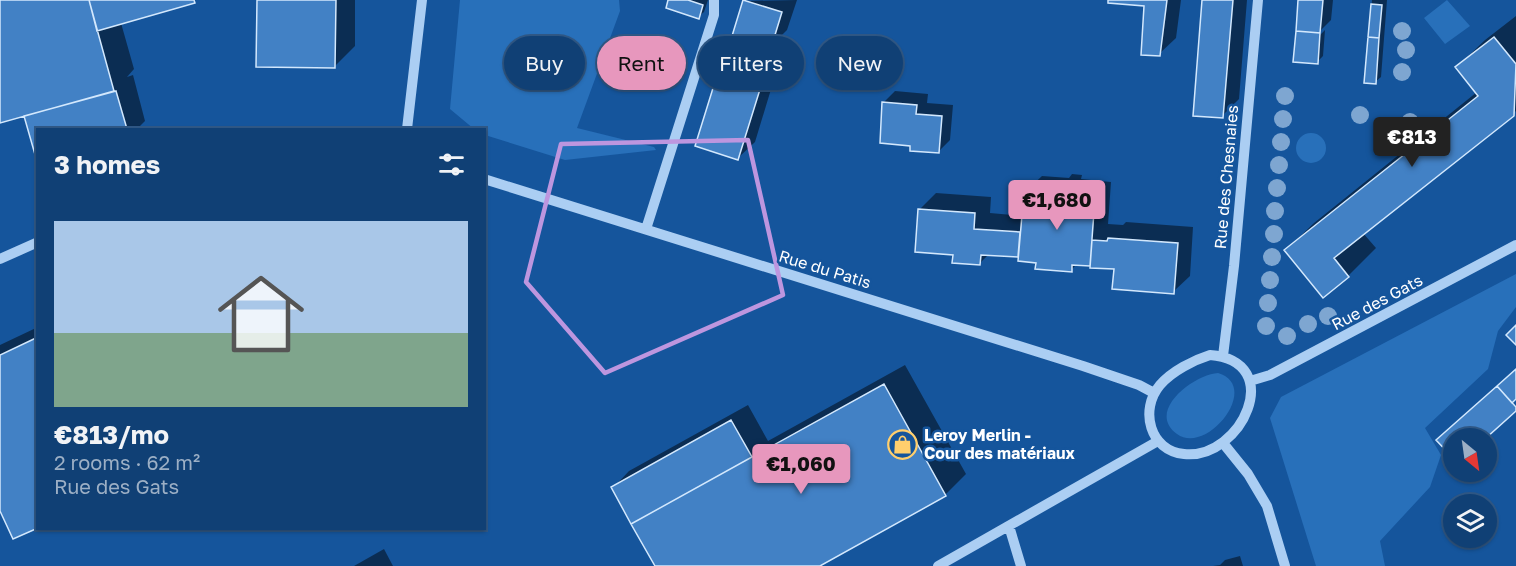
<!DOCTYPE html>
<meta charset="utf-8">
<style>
:root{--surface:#104075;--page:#1e4b7d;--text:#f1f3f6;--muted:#9cafc5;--line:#305987;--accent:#e797bd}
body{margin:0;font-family:"Golos Text",sans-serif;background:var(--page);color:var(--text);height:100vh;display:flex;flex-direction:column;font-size:22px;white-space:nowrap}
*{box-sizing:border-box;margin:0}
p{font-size:20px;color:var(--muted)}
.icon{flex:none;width:33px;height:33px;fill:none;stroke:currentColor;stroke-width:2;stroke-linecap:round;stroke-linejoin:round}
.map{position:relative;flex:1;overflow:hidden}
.details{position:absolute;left:36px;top:128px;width:450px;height:402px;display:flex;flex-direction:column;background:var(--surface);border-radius:0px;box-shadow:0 2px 4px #0004,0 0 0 2px var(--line)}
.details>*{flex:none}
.guide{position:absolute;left:504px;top:36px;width:570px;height:54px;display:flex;gap:12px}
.needle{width:39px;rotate:151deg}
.fabs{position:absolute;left:1443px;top:428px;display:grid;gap:12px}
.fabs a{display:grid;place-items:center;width:54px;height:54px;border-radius:50%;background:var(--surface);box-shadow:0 2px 4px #0004,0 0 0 2px var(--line);font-size:30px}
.price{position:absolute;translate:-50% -51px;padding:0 14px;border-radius:6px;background:var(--accent);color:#111;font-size:20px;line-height:39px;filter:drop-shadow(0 2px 3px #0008)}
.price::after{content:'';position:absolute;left:50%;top:36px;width:18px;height:14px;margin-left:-9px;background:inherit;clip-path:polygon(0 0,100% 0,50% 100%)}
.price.selected{background:#222;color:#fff}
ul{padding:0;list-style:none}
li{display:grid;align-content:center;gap:12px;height:318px;padding:0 18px}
li span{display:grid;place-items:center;height:186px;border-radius:0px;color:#555}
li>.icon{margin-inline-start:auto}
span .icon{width:108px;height:108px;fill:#fffc;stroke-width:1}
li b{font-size:26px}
h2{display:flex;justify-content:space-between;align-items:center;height:72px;padding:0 18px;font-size:26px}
.chip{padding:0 21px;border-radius:27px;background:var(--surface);box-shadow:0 2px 4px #0004,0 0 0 2px var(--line);font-size:21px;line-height:54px}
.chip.selected{background:var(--accent);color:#111}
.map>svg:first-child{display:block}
.green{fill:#2870ba}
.shadow{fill:#0007}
.building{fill:#4281c5;stroke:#d3e8fd;stroke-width:1.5}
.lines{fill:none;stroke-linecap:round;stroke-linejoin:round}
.minor{stroke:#abcef3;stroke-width:10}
.tree{fill:#7ea6d1}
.marked{fill:none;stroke:#bd96df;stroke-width:4.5;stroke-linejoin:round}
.labels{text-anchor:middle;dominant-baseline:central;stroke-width:5;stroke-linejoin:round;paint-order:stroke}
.street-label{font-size:16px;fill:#fff;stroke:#15559c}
.poi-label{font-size:16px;font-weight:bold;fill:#fff;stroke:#15559c;text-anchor:start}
</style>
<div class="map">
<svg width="1516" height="566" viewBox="0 0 1516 566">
<rect width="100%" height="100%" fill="#15559c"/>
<path class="green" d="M460,0H619L620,11L577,128L654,147L656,150L565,160L485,135L484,129H474L450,109Z
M1447,0L1470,26L1445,44L1424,18Z
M1296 148a15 15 0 1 1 30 0a15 15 0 1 1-30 0Z
M1516,274V307L1498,331L1488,369L1425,428L1441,455L1430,487L1380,541L1385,566H1316L1270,418L1281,397Z
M1218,373C1262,386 1207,456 1177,434C1145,411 1195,374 1218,373Z"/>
<path class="shadow" d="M0,0H196L121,23L134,69L127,77L133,75L145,121L137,129H38L29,113L0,121Z
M258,0H355V46L334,67Z
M670,0H708L704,12L698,17Z
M797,0L787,30L771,46L744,1Z
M1110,0H1181L1176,38L1159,54L1145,5Z
M1204,0H1247L1239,99L1222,116Z
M1299,0H1333L1331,20L1314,37L1316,39L1325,30L1323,56L1317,62Z
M1372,0H1387L1381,77L1375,82H1366Z
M1516,16V111L1363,233L1376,248L1348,276L1286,250L1314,223L1477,92L1457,67L1485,40Z
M741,41L782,53L755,142L738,158L725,57Z
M895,91L928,94L927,103L953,105L950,140L938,152L911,144L884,102Z
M1072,174L1082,175L1081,179L1111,182L1108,224L1123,225L1126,222L1193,227L1190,276L1173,292L1115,268L1077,264L1071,270L1020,256L989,254L979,264L954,254L920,209L936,193L991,197L990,213L1023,216L1025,192L1042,176L1069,178Z
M38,327V526L0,507V345Z
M905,365L966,474L945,495L817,566H656L613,488L629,471L748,405L768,441Z
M384,549L393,566H354Z
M1240,556L1243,566H1213L1220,565L1225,560Z"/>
<path class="building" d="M0,0H89L114,91L0,123Z
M89,0H194L195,3L97,31Z
M257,0H336L335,68L256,67Z
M668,0H688L703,5L699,19L666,8Z
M743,0L782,12L771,48L732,36Z
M1108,0H1167L1160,56L1141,55L1144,6L1108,3Z
M1202,0H1233L1223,118L1193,116Z
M1298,0H1323L1320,33L1296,31Z
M1371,4L1382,5L1379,38L1368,37Z
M1296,31L1320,33L1318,64L1293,62Z
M1368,37L1379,38L1376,84L1364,83Z
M1494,37L1516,64L1514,116L1334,258L1349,277L1323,298L1284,250L1478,96L1455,67Z
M723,56L766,70L738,160L695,146Z
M116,91L127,129H38V165L24,116Z
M882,102L917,105L916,114L942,116L939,153L910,151V146L880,143Z
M1054,190L1066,191V195L1095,198L1090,266L1072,265V272L1035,269L1036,263L1018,261L1024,192L1054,194Z
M918,209L975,213L974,229L1020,232L1018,257L981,255L980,265L952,263L953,255L915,252Z
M1108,238L1178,243L1174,294L1112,289L1114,269L1090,268L1092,240L1107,241Z
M1516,325V345L1506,335Z
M38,337V528L13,539L0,511V355Z
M1516,369V399L1512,403L1497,386Z
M884,384L946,496L820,566H655L631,524Z
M1497,386L1516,407V411L1486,438H1454V459L1436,440Z
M731,420L752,457L631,524L611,487Z"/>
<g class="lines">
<path class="minor" d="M407,129L422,0
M484,179L1083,366L1139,385L1154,393
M646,229L714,15V0
M0,259L38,242
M1210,355C1287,361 1242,460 1184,454C1150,451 1139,410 1160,385C1172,371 1194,360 1210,355Z
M1223,356L1234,266L1258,0
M1250,381L1270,375L1516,245
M1223,443L1248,474L1267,506L1285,566
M1009,526L1021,566
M938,566L1158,441"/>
</g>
<g class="tree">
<circle cx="1402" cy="31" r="9"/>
<circle cx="1406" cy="50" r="9"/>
<circle cx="1402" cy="72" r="9"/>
<circle cx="1285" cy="96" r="9"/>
<circle cx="1360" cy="115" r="9"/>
<circle cx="1283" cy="119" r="9"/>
<circle cx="1410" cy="122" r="9"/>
<circle cx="1281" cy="142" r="9"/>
<circle cx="1279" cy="165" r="9"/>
<circle cx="1277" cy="188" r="9"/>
<circle cx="1275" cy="211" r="9"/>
<circle cx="1274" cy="234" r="9"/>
<circle cx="1272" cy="257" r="9"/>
<circle cx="1270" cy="280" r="9"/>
<circle cx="1268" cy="303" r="9"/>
<circle cx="1328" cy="316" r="9"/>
<circle cx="1308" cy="324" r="9"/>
<circle cx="1266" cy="326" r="9"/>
<circle cx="1287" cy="336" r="9"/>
</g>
<path class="marked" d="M748,140L783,295L605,373L526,282L561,144Z"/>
<defs>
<symbol id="shop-ring" viewBox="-11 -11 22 22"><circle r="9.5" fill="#15559c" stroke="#ffcf6d" stroke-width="1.5"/><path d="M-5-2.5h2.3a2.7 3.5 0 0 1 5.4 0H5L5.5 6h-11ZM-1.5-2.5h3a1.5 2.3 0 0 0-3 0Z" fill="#ffcf6d"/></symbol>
</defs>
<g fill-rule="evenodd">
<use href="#shop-ring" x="886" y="428" width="33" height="33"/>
</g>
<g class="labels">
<g class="street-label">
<text transform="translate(1226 177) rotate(-85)">Rue des Chesnaies</text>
<text transform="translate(825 269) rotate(17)">Rue du Patis</text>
<text transform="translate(1377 302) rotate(-28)">Rue des Gats</text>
</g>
<g class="poi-label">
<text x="924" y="435">Leroy Merlin -<tspan x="924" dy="18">Cour des matériaux</tspan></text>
</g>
</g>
</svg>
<div class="fabs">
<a><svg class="needle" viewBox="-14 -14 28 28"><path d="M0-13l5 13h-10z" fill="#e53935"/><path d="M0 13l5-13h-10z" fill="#9cafc5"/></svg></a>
<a><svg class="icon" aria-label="layers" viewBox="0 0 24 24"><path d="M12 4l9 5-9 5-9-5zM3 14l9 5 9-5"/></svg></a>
</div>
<b class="price selected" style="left:1412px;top:168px">€813</b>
<b class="price" style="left:1057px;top:231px">€1,680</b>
<b class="price" style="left:801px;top:495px">€1,060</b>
<div class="guide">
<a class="chip">Buy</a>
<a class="chip selected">Rent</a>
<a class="chip">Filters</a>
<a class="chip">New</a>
</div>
<section class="details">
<h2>3 homes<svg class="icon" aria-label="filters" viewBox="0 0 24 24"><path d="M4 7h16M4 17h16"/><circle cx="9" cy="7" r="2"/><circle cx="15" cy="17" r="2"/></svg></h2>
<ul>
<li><span style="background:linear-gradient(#a9c7e8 60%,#7fa58c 0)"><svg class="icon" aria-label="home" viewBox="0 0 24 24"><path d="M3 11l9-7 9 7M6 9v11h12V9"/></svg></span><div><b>€813/mo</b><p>2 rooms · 62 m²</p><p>Rue des Gats</p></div></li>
</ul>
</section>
</div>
